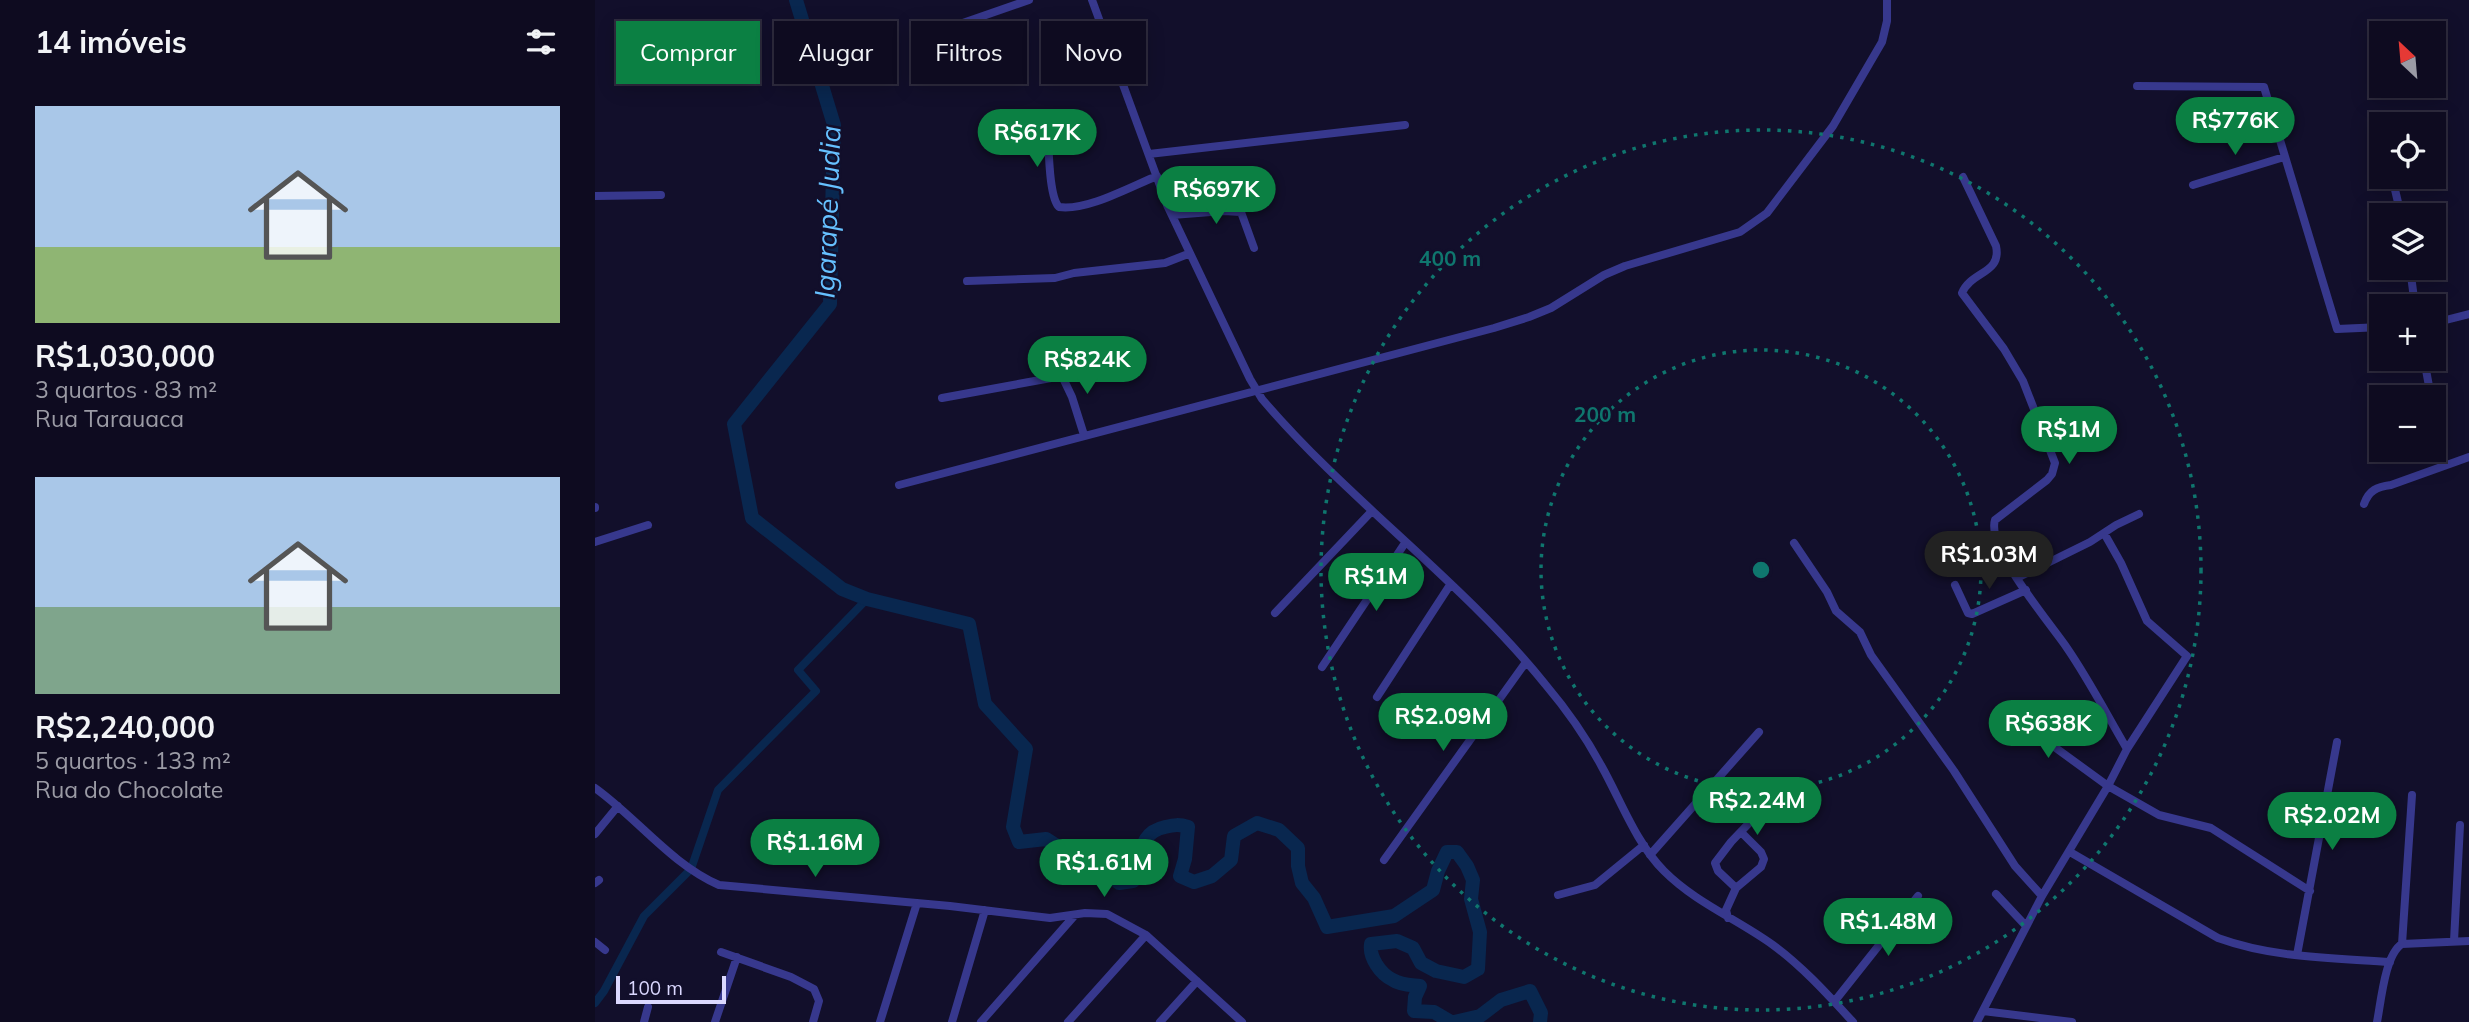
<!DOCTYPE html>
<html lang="pt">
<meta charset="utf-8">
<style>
:root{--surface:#0e0b20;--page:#171429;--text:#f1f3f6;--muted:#9b9ba5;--line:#2e2b3e;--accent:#0b8043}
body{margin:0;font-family:Mulish,sans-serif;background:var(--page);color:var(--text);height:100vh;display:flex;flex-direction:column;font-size:26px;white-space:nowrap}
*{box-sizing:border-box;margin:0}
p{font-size:23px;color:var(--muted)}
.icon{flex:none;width:38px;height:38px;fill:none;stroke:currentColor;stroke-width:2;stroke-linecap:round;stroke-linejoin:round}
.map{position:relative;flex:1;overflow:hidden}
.details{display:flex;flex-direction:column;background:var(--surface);width:595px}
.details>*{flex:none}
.guide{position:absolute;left:21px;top:21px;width:665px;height:63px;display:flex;gap:14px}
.needle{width:46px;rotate:334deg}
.controls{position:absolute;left:1774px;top:21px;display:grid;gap:14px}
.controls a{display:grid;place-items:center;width:77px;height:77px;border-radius:0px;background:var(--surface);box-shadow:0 4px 18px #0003,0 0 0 2px var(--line);font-size:35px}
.scale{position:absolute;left:21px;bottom:18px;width:110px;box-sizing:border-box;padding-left:7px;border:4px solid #dbd8ff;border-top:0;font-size:19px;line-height:24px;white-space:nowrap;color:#dbd8ff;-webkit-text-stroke:5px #120f2b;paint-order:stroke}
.price{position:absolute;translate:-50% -60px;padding:0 16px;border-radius:24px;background:var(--accent);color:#fff;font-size:23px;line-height:46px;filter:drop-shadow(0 2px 4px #0008)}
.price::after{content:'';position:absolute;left:50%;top:42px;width:21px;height:16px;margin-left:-10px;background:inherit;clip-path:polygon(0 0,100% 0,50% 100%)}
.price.current{background:#222;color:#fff}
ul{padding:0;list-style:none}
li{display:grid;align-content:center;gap:14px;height:371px;padding:0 35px}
li span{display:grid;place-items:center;height:217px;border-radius:0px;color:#555}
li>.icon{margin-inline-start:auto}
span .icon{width:126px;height:126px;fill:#fffc;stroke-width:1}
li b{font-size:30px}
h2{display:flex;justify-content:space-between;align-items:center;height:84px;padding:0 35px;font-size:30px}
.pill{padding:0 24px;border-radius:0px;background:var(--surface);box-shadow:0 4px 18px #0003,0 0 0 2px var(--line);font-size:24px;line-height:63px}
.pill.current{background:var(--accent);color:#fff}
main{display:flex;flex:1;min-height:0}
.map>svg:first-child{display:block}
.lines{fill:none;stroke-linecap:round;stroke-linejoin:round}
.canal{stroke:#09274f;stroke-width:8}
.river{stroke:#09274f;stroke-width:14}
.minor{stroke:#37388d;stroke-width:8}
.ring{fill:none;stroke:#0f766e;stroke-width:3.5;stroke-dasharray:3.5 7}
.labels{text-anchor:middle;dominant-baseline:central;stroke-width:5;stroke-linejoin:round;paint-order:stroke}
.water-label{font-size:28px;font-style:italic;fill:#66c1ff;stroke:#120f2b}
.centre{fill:#0f766e;stroke:#120f2b;stroke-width:3.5}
.ring-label{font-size:21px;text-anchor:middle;font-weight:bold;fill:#0f766e;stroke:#120f2b;stroke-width:5;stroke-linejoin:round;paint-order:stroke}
</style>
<main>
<section class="details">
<h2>14 imóveis<svg class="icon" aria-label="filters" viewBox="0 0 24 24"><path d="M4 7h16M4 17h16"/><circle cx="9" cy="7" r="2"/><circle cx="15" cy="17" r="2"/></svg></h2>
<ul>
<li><span style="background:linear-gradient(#a9c7e8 65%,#8fb573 0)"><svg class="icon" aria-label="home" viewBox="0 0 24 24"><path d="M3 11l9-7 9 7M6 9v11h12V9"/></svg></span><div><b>R$1,030,000</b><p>3 quartos · 83 m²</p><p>Rua Tarauaca</p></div></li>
<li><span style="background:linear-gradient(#a9c7e8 60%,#7fa58c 0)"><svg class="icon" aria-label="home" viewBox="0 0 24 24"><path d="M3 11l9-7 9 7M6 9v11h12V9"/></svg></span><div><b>R$2,240,000</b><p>5 quartos · 133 m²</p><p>Rua do Chocolate</p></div></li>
</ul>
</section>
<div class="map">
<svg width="1874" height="1022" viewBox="0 0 1874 1022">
<rect width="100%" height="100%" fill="#120f2b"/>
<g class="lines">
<path class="canal" d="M0,1003L9,991L49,916L96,869L123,790L221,691L203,670L272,599"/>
<path class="river" d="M201,0L239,125L235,304L139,424L157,518L247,589L272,599L374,624L390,704L431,749L418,827L424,842L451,839L465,848L486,875L503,866L514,867L517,876L524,883L538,881C549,859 541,833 570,827C579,825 584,824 593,827L590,859L585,876L599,882L617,876L636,860L639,836L662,823L684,830L703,848V866L707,883L719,898L732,927L799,916L838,890L843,871L852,852H862L872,866L878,880L876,899L885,932L883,969L869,977L841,971L826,963L818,948L802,941L776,944C774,957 785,974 798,980C805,985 817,985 825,986L820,997L819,1011L839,1012L856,1022
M859,1022L885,1016L906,1000L935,991L946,1013L945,1022"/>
<path class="minor" d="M497,0L572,205L655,379L667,399C754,501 866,580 950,684C972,710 991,737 1007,767C1026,801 1041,843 1069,871C1101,903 1142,919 1178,945C1208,967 1233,995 1258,1022
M362,25L434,0
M1542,86L1669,87L1742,329L1787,327
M452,123C454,141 453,196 464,207C492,211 535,187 562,176
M554,154L810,125
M1368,177L1401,246C1407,274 1376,271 1367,293L1409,349L1428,381L1460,463L1457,474L1452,480L1400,520C1391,548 1455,623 1472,648C1494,680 1512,715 1532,749
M1797,177L1806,215
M1598,185L1689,157
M0,196L66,195
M577,215L629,211L646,212L659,248
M1815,268L1820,306
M372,281L460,278L479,273L570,263L593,254
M1839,323L1874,314
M1829,359L1836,397
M347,398L467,376L477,397L489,435
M1839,415L1848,465
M304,485C502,432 700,379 899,328L934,317L956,308L1009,275L1030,266L1145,232L1172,213L1238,126L1287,42L1292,21V0
M1769,504C1774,490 1782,487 1796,485L1874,457
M0,508V507
M0,542L53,525
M1199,543L1232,592L1241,611L1265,632L1276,655L1359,771L1420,866L1447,896
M1422,578L1495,542L1521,525L1544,514
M1360,585L1373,613L1377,614L1431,590
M680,613L776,512
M727,667L810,543
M782,697L855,585
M1419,707L1432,727L1513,786L1564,815L1616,828L1715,891
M0,788C42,818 76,864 124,885L355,906L455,918L490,913L512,914L551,935L647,1022
M0,834L23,806
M1475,852L1623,938C1678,958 1737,958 1795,962
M1055,855L1164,732
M789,860L931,662
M0,883L4,880
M1141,888L1123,871L1120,863L1136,842L1179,797
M1141,888L1166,867L1169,859L1166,852L1146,832
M1401,894L1431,926
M963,895L1000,885L1049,845
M1133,918L1131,910L1141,888
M1859,941L1865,825
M0,942L10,950
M1807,944L1817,795
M126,952L196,977L219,989L224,1001L218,1022
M1702,955L1742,742
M1239,1002L1323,896
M1388,1011L1477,1022
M49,1022L53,1007
M120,1022L142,957
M285,1022L322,903
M357,1022L390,910
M386,1022L480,915
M473,1022L551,935
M565,1022L602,981
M1382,1022L1447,896L1513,786L1532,749L1592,656L1552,621L1526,563L1509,533
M1782,1022C1786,1002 1790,954 1807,944L1874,941"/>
</g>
<g class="ring">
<circle cx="1166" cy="570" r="220"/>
<circle cx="1166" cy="570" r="440"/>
</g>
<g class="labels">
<g class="water-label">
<text transform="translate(232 212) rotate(-88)">Igarapé Judia</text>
</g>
</g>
<circle cx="1166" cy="570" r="10" class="centre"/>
<g class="ring-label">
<text x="855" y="266">400 m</text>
<text x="1010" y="422">200 m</text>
</g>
</svg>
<div class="controls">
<a><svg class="needle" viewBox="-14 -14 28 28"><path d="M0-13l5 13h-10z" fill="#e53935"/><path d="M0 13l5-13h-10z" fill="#9b9ba5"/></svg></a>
<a><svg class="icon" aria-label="locate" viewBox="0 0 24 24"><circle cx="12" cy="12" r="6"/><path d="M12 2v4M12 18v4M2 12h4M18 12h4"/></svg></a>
<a><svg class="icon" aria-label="layers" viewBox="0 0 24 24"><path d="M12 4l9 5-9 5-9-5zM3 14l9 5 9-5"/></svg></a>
<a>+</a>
<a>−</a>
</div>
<div class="scale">100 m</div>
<b class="price" style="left:1640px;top:157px">R$776K</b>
<b class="price" style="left:442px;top:169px">R$617K</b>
<b class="price" style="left:621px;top:226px">R$697K</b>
<b class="price" style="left:492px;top:396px">R$824K</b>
<b class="price" style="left:1474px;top:466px">R$1M</b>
<b class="price current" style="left:1394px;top:591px">R$1.03M</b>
<b class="price" style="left:781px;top:613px">R$1M</b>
<b class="price" style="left:848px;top:753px">R$2.09M</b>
<b class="price" style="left:1453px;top:760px">R$638K</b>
<b class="price" style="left:1162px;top:837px">R$2.24M</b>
<b class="price" style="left:1737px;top:852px">R$2.02M</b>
<b class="price" style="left:220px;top:879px">R$1.16M</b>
<b class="price" style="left:509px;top:899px">R$1.61M</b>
<b class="price" style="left:1293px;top:958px">R$1.48M</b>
<div class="guide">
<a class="pill current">Comprar</a>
<a class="pill">Alugar</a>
<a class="pill">Filtros</a>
<a class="pill">Novo</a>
</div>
</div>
</main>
